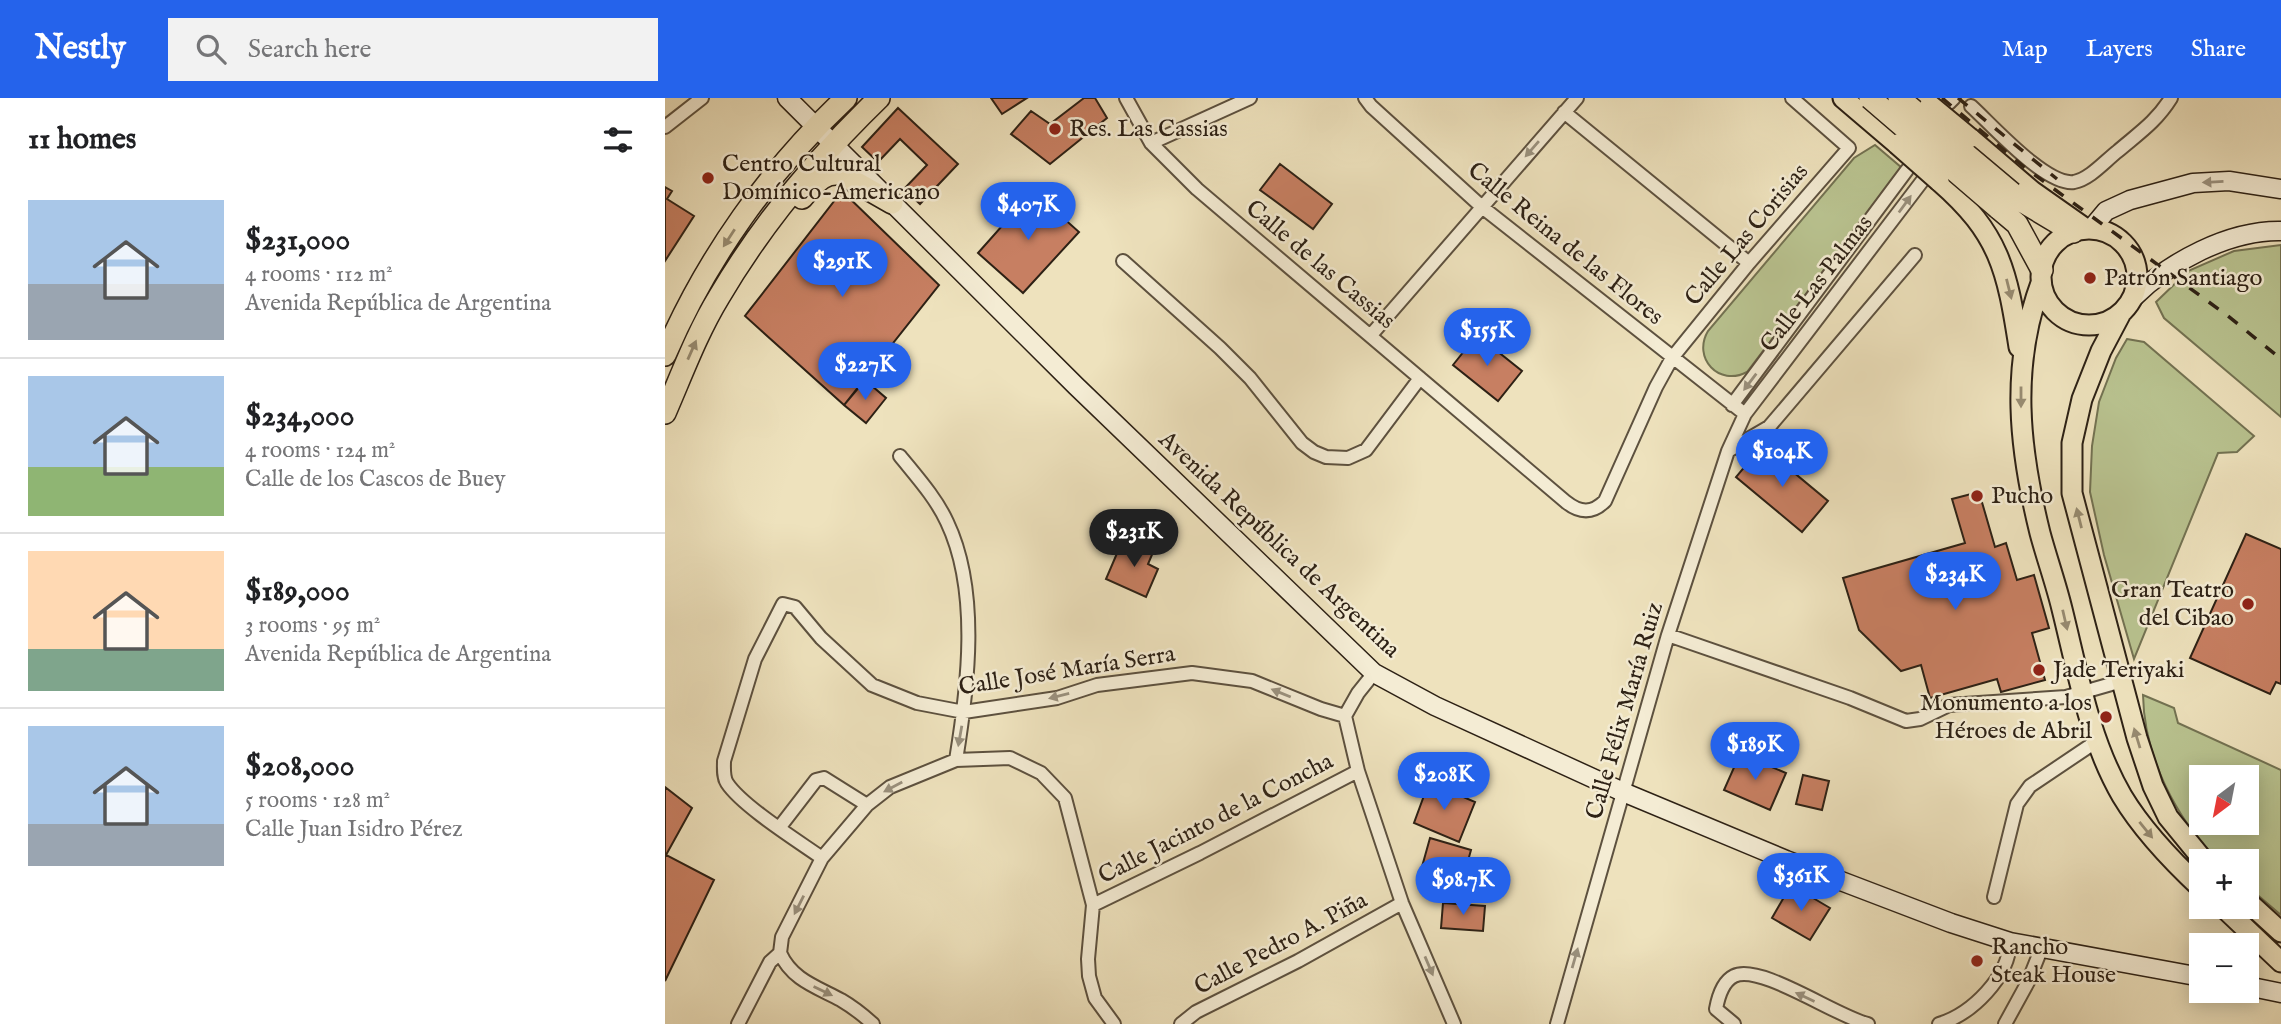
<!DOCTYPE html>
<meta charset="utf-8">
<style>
:root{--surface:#fff;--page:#f2f2f2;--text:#202124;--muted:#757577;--line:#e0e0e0;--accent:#2563eb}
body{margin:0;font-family:"IM FELL English",serif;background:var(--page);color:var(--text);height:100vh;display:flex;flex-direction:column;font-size:26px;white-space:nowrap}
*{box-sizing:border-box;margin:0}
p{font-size:23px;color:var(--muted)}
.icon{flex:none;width:38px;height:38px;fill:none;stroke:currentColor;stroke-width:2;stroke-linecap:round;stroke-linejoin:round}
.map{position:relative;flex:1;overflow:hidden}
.details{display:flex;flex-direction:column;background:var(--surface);width:665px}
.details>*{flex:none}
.needle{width:46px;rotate:212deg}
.tools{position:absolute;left:1524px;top:667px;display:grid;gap:14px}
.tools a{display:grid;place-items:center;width:70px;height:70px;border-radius:0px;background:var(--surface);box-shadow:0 4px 18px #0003;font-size:35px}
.price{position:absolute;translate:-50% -60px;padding:0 16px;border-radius:24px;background:var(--accent);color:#fff;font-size:23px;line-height:46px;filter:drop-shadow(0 2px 4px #0008)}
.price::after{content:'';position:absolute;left:50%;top:42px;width:21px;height:16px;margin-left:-10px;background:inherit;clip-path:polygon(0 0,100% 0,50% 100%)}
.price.on{background:#222;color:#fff}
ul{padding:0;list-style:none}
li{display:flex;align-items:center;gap:21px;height:175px;padding:0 28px}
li+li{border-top:2px solid var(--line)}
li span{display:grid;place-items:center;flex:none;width:196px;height:140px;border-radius:0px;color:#555}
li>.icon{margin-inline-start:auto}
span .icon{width:84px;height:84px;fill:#fffc;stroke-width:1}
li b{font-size:30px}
h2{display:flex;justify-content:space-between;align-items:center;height:84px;padding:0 28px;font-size:30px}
header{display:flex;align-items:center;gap:42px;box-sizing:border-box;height:98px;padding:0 35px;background:var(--accent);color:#fff}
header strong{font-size:33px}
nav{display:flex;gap:38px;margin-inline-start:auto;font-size:24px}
.search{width:490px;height:63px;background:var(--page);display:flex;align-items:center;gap:18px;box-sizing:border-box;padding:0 24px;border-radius:0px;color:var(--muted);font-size:26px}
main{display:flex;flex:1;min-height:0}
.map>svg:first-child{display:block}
.green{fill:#b9c390;stroke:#737252;stroke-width:2;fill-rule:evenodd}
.building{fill:#c77f62;stroke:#2d2115;stroke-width:2}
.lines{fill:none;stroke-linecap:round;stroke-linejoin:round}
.street-casing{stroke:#5d513f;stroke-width:16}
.secondary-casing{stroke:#2d2115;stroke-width:21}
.primary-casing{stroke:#2d2115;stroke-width:23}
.highway-casing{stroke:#2d2115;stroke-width:24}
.street{stroke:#f4ecd4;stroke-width:12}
.secondary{stroke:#f4ecd4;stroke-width:18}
.primary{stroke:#eee2bd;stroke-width:19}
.highway{stroke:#eee2bd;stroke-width:21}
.rail{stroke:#2d2115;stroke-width:3.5;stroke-dasharray:12 12;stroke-linecap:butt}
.primary-bridge-casing{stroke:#2d2115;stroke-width:23;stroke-linecap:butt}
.highway-bridge-casing{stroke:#2d2115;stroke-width:24;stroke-linecap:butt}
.primary-bridge{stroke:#eee2bd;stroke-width:19}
.highway-bridge{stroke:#eee2bd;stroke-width:21}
.oneway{fill:#9a917e}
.oneway2{fill:#978b71}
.poi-dot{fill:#8f2418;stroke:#f4ecd4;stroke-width:2.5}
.labels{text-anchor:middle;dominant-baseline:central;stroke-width:5;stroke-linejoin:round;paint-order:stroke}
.poi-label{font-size:24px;fill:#2d2115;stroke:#f4ecd4;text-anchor:start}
.street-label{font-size:24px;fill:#2d2115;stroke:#f4ecd4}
</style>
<header>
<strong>Nestly</strong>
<div class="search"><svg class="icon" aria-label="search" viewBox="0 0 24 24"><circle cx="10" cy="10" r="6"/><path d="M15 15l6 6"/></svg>Search here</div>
<nav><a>Map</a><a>Layers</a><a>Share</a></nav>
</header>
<main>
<section class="details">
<h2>11 homes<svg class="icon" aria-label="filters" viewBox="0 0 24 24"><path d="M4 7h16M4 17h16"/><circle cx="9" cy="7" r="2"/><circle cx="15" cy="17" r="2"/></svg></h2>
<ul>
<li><span style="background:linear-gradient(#a9c7e8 60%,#9aa5b1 0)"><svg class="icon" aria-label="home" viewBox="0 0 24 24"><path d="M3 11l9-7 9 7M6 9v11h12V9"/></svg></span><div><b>$231,000</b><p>4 rooms · 112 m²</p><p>Avenida República de Argentina</p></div></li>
<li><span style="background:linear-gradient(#a9c7e8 65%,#8fb573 0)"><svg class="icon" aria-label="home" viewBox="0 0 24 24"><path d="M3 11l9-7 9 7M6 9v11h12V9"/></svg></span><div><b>$234,000</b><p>4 rooms · 124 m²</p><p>Calle de los Cascos de Buey</p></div></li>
<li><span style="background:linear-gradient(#ffd9b3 70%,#7fa58c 0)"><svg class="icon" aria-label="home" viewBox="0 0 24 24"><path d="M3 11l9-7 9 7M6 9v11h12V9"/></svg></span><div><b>$189,000</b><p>3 rooms · 95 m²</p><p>Avenida República de Argentina</p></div></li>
<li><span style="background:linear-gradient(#a9c7e8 70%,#9aa5b1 0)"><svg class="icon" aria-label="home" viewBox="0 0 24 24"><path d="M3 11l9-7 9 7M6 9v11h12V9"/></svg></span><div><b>$208,000</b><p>5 rooms · 128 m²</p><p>Calle Juan Isidro Pérez</p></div></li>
</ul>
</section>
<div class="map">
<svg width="1616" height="926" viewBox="0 0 1616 926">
<rect width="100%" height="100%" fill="#eee2bd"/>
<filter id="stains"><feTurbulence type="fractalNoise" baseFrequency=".00286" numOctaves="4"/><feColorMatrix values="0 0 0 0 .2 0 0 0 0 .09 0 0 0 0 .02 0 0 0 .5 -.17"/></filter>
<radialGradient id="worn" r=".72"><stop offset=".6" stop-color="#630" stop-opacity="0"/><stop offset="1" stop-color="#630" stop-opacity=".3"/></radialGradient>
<path class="green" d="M1210,47L1237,70L1082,274C1054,289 1027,260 1043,233L1189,60Z
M1616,147V319L1499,220L1491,204L1523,173L1569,153Z
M1462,241L1479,244L1589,338L1572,354L1553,355L1469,561L1439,457L1425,394L1427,348L1434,304L1451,260Z
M1478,597L1509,610L1513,625L1616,672V817L1582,788V763H1553C1511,720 1479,659 1478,597ZM1582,679V724H1536V679Z"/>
<path class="building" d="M326,0H362L337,16Z
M419,0H430L442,20L385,66L346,36L366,13L385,26Z
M233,10L293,66L255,106L239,91L262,67L235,41L213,64L197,49Z
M615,66L667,106L648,131L595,92Z
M0,89L7,93L2,101L29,118L0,163Z
M177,93L274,187L179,307L80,218Z
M368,93L414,134L358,195L313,155Z
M812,237L857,273L833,303L788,267Z
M200,282L221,300L201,325L179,307Z
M1097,348L1163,403L1137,434L1071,379Z
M1314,394L1330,449L1341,445L1352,482L1369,477L1384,530L1367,535L1380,582L1336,594L1332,581L1265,600L1256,567L1236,573L1194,532L1178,480L1300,445L1287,401Z
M1581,436L1616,451V586L1611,584L1605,596L1525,560Z
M467,442L489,452L483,466L493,471L481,499L441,481L453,453L461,455Z
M1075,656L1121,675L1105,712L1059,692Z
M1138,677L1164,683L1157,712L1131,706Z
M764,684L810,704L794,744L749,725Z
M0,689L27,710L1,757L49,782L0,883Z
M765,740L806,752L794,795L753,783Z
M1126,787L1165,810L1145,842L1107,820Z
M778,805L820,808L818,833L776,830Z"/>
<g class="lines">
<defs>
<path id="street" d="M461,0L486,45L532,91L901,404C915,415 927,416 940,403L991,289L1007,260L1084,165L1184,50L1127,0
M700,0L706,8L817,109L1080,316
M1284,5L1289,0
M1306,8C1327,27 1381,88 1409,84C1425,81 1440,63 1453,53C1474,35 1491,24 1506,0
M899,14L1084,165
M0,29L37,0
M486,45L585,0
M458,163L555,250L585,280L637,345L649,354L661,359L683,360L701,352L755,280
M706,237L912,0
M1067,307L1242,72
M1063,353L1104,329L1250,157
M235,358C252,379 271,400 282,424C315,493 303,589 291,662
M1003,537L1185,600L1241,623L1255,621L1284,607L1401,599L1457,583
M709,575L693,595L680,618L693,673L737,805L789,926
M114,730L151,682L159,680L202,707
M157,760C133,743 77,708 62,685C58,679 59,670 59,663L90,561L118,506L130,509L156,540L207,587L252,605L299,614L392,600L432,587L527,575L587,583L656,611L680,618
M1329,799L1352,706L1365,688L1432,643
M428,807L535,755L693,673
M115,855C127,882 152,889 176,902C188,909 198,917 208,926
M73,926L105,864L115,855L117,839L157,760L202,707L225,689L291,662L345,660L376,675L400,700L428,807L423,861L424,878L430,900L449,926
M516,926L531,914L633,863L737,805
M892,926L1003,537L1063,353L1080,316L1258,82
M1069,926L1051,911C1053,900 1057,884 1069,878C1095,865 1172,919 1203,926
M1274,926C1307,916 1344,879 1345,844
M1340,926L1363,884L1377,849"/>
<path id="secondary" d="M122,0L411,288L709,575L770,608L958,694L1121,762L1286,825L1345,844L1536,879
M1426,131L1441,113L1465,102L1528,85L1564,83L1616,91
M1468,200C1504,164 1564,132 1616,133
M1582,888L1616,895"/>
<path id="primary" d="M1178,0L1232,46
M1305,40L1367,93L1421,131
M1274,83C1335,136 1342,172 1354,249
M1376 179a48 48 0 1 1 96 0a48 48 0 1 1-96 0Z
M1376,185C1345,269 1354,350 1375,435C1382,461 1391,486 1397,511C1413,575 1424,641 1457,698C1478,733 1507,763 1536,790
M1455,217L1436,253L1417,301L1407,345V395L1472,640L1488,688L1503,719L1539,763
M1582,803L1616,834
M1557,808L1616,864"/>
<path id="highway" d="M1347,95L1358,104L1408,134
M137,100C149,87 159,72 178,77L227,105
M1333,110L1352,126L1377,172
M0,257C41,161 105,71 181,0
M0,315C17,276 32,235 54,199C98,124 152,60 214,0"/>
</defs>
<use href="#street" class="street-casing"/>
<use href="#secondary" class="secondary-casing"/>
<use href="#primary" class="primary-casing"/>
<use href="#highway" class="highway-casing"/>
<use href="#street" class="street"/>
<use href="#secondary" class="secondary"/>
<use href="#primary" class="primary"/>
<use href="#highway" class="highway"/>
<path class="rail" d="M1277,0L1359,69L1563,218L1616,261
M1293,0L1392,81"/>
<defs>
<path id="primary-bridge" d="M1265,7L1305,40
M1232,46L1274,83"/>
<path id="highway-bridge" d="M1205,0L1333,110
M1234,0L1347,95"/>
</defs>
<use href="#primary-bridge" class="primary-bridge-casing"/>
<use href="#highway-bridge" class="highway-bridge-casing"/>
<use href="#primary-bridge" class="primary-bridge"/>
<use href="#highway-bridge" class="highway-bridge"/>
</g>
<defs><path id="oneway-solid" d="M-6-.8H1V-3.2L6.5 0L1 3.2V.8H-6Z" transform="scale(1.75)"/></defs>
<g class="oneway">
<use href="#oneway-solid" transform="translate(867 51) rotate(131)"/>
<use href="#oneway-solid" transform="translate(1548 84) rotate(177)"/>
<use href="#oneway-solid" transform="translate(1240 106) rotate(-54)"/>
<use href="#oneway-solid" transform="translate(1085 284) rotate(127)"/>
<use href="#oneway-solid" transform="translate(616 595) rotate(-158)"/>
<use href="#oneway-solid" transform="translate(394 598) rotate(166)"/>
<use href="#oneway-solid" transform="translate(295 638) rotate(100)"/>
<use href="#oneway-solid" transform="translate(228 689) rotate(152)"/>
<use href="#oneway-solid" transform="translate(134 807) rotate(117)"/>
<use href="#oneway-solid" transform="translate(910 860) rotate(-74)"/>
<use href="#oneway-solid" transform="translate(764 868) rotate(67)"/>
<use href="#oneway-solid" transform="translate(158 893) rotate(26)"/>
<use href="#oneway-solid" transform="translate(1140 899) rotate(-155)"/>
</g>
<g class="oneway2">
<use href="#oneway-solid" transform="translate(64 140) rotate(123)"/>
<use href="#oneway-solid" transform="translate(1344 191) rotate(76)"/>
<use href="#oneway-solid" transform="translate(27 252) rotate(-66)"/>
<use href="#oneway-solid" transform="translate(1356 299) rotate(90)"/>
<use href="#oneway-solid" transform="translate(1414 420) rotate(-104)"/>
<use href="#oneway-solid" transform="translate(1400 522) rotate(77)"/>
<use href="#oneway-solid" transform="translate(1472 640) rotate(-107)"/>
<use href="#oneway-solid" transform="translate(1481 732) rotate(51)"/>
</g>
<g class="poi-dot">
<circle cx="390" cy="31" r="7"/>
<circle cx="43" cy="80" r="7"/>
<circle cx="1425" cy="180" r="7"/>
<circle cx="1312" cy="398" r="7"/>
<circle cx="1583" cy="506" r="7"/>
<circle cx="1374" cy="572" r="7"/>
<circle cx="1441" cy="619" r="7"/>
<circle cx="1312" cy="863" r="7"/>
</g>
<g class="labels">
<g class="poi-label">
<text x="404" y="31">Res. Las Cassias</text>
<text x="57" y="66">Centro Cultural<tspan x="57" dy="28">Domínico-Americano</tspan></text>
<text x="1439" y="180">Patrón Santiago</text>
<text x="1326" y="398">Pucho</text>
<text x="1569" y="492" text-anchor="end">Gran Teatro<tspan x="1569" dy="28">del Cibao</tspan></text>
<text x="1388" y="572">Jade Teriyaki</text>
<text x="1427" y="605" text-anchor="end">Monumento a los<tspan x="1427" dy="28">Héroes de Abril</tspan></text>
<text x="1326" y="849">Rancho<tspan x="1326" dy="28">Steak House</tspan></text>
</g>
<g class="street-label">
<text transform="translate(1082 137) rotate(-50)">Calle Las Corisias</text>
<text transform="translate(900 146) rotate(39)">Calle Reina de las Flores</text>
<text transform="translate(655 167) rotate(40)">Calle de las Cassias</text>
<text transform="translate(1152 186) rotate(-52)">Calle Las Palmas</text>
<text transform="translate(614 447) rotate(43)">Avenida República de Argentina</text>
<text transform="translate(402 573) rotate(-9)">Calle José María Serra</text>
<text transform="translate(960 613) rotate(-74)">Calle Félix María Ruiz</text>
<text transform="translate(551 721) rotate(-27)">Calle Jacinto de la Concha</text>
<text transform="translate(616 846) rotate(-28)">Calle Pedro A. Piña</text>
</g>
</g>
<rect width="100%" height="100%" filter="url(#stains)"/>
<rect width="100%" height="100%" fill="url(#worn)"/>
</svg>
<div class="tools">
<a><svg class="needle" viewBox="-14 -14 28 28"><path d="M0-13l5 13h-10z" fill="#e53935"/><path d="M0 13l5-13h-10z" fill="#757577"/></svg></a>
<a>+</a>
<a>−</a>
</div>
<b class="price" style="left:363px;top:144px">$407K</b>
<b class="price" style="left:177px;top:201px">$291K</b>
<b class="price" style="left:822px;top:270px">$155K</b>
<b class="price" style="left:200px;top:304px">$227K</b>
<b class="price" style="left:1117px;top:391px">$104K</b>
<b class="price on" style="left:469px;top:471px">$231K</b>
<b class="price" style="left:1290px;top:514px">$234K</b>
<b class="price" style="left:1090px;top:684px">$189K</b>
<b class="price" style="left:779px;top:714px">$208K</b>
<b class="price" style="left:1136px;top:815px">$361K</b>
<b class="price" style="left:798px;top:819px">$98.7K</b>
</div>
</main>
